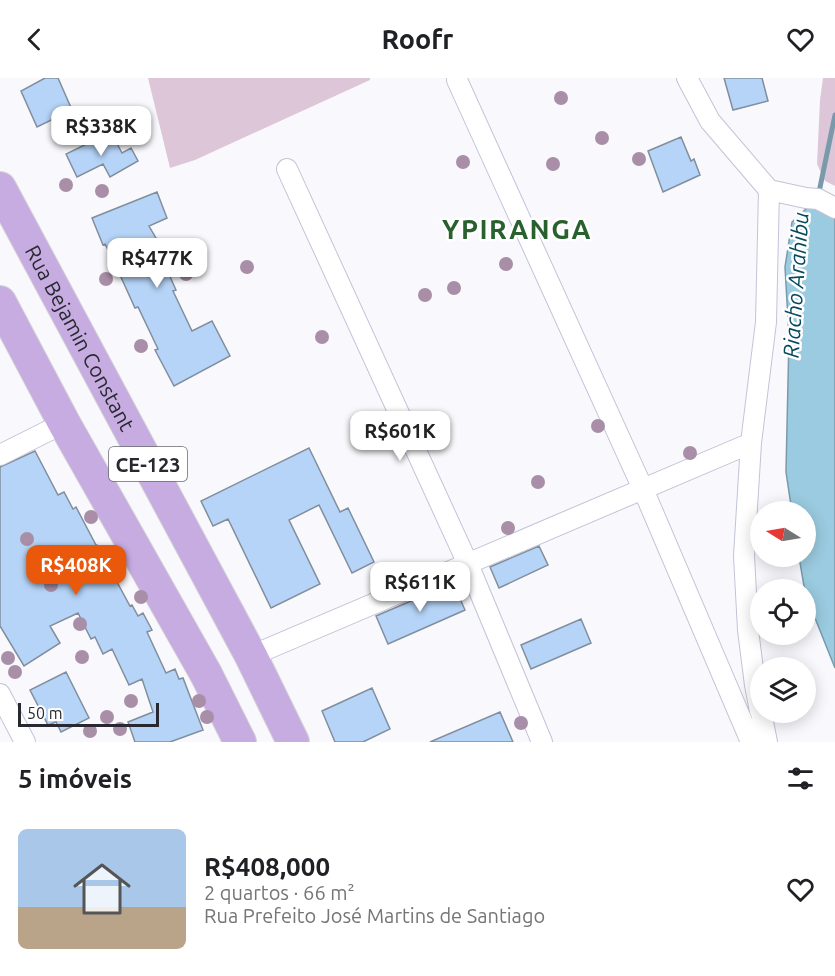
<!DOCTYPE html>
<html lang="pt">
<meta charset="utf-8">
<style>
:root{--surface:#fff;--page:#f6f6f6;--text:#202124;--muted:#757577;--line:#e0e0e0;--accent:#ea580c}
body{margin:0;font-family:Ubuntu,sans-serif;background:var(--page);color:var(--text);height:100vh;display:flex;flex-direction:column;font-size:22px;white-space:nowrap}
*{box-sizing:border-box;margin:0}
p{font-size:20px;color:var(--muted)}
.icon{flex:none;width:33px;height:33px;fill:none;stroke:currentColor;stroke-width:2;stroke-linecap:round;stroke-linejoin:round}
.map{position:relative;height:664px;overflow:hidden}
.details{display:flex;flex-direction:column;background:var(--surface);flex:1}
.details>*{flex:none}
.needle{width:39px;rotate:281deg}
.tools{position:absolute;left:750px;top:423px;display:grid;gap:12px}
.tools a{display:grid;place-items:center;width:66px;height:66px;border-radius:50%;background:var(--surface);box-shadow:0 3px 15px #0003;font-size:30px}
.scale{position:absolute;left:18px;bottom:15px;width:141px;box-sizing:border-box;padding-left:6px;border:3px solid #282930;border-top:0;font-size:16px;line-height:21px;white-space:nowrap;color:#282930;-webkit-text-stroke:4px #fff;paint-order:stroke}
.price{position:absolute;translate:-50% -51px;padding:0 14px;border-radius:12px;background:#fff;color:#222;font-size:20px;line-height:39px;filter:drop-shadow(0 2px 3px #0008)}
.price::after{content:'';position:absolute;left:50%;top:36px;width:18px;height:14px;margin-left:-9px;background:inherit;clip-path:polygon(0 0,100% 0,50% 100%)}
.price.on{background:var(--accent);color:#fff}
ul{padding:0;list-style:none}
li{display:flex;align-items:center;gap:18px;height:150px;padding:0 18px}
li+li{border-top:2px solid var(--line)}
li span{display:grid;place-items:center;flex:none;width:168px;height:120px;border-radius:9px;color:#555}
li>.icon{margin-inline-start:auto}
span .icon{width:72px;height:72px;fill:#fffc;stroke-width:1}
li b{font-size:26px}
h2{display:flex;justify-content:space-between;align-items:center;height:72px;padding:0 18px;font-size:26px}
header{display:flex;justify-content:space-between;align-items:center;height:78px;padding:0 18px;background:var(--surface);font-size:27px;font-weight:600}
.map>svg:first-child{display:block}
.green{fill:#dec6d9}
.water{fill:#9bcbe0;stroke:#789aab;stroke-width:1.5}
.lines{fill:none;stroke-linecap:round;stroke-linejoin:round}
.stream{stroke:#789aab;stroke-width:5}
.building{fill:#b6d4f7;stroke:#818e9d;stroke-width:1.5}
.street-casing{stroke:#c1c4d7;stroke-width:22}
.primary-casing{stroke:#d4d4d6;stroke-width:34}
.street{stroke:#fff;stroke-width:20}
.primary{stroke:#c6ace0;stroke-width:32}
.tree{fill:#a88ea6}
.labels{text-anchor:middle;dominant-baseline:central;stroke-width:5;stroke-linejoin:round;paint-order:stroke}
.shield{fill:#fff;stroke:#68696e;stroke-width:1.5}
.shield-label{font-size:20px;font-weight:bold;fill:#282930}
.street-label{font-size:21px;fill:#282930;stroke:#fff}
.water-label{font-size:22px;font-style:italic;fill:#04495e;stroke:#fff}
.district-label{font-size:27px;font-weight:bold;letter-spacing:1.5px;fill:#29612e;stroke:#fff}
</style>
<header><svg class="icon" aria-label="back" viewBox="0 0 24 24"><path d="M15 5l-7 7 7 7"/></svg>Roofr<svg class="icon" aria-label="heart" viewBox="0 0 24 24"><path d="M12 20l-8-8c-3-5 5-10 8-4 3-6 11-1 8 4z"/></svg></header>
<div class="map">
<svg width="835" height="664" viewBox="0 0 835 664">
<rect width="100%" height="100%" fill="#f9f9fd"/>
<path class="green" d="M148,0H370V2L195,82L170,90Z
M823,0H835V108L825,103L817,86L820,22Z"/>
<path class="water" d="M809,128L835,136V590L811,530L804,508L799,479L806,478V434H792L786,394L789,259L785,189L792,144Z"/>
<g class="lines">
<path class="stream" d="M818,119L835,37"/>
</g>
<path class="building" d="M45,0H58L72,32L37,49L21,13Z
M724,0H762L768,23L733,32Z
M111,54L122,75L131,70L138,83L110,99L103,86L77,99L66,76Z
M681,59L691,83L694,81L700,97L663,114L648,73Z
M157,114L167,140L149,148L164,174L160,176L176,212L173,213L192,253L212,243L230,278L174,308L155,272L158,271L138,229L135,230L115,186L105,166L103,167L92,140Z
M309,370L340,434L348,430L374,484L352,495L319,427L289,442L320,506L271,530L228,441L213,448L201,423Z
M35,373L58,417L64,414L73,431L76,429L96,467H97L130,528L132,527L138,538L143,535L152,552L147,554L166,595L175,591L179,601L183,600L203,652L170,664H135L128,644L153,634L142,601L129,607L112,571L103,576L95,559L91,561L78,535L50,548L60,565L24,588L0,548V389Z
M539,468L548,487L499,510L490,489Z
M453,505L465,532L388,566L376,538Z
M581,541L591,565L531,591L521,567Z
M66,594L89,640L61,654L56,644L48,647L30,612Z
M372,610L390,651L363,664H335L322,633Z
M500,634L513,664H430Z"/>
<g class="lines">
<defs>
<path id="street" d="M687,0L710,43L769,112L766,244L751,365L744,478L748,552L755,607L760,633
M457,2L643,411L751,664
M287,91L468,486L542,664
M769,112L806,120L818,121L835,130
M0,377L64,345
M251,578L751,365
M0,616L25,664
M761,634L767,664"/>
<g id="primary">
<path id="s1" d="M0,110L251,578L293,664"/>
<path d="M0,224L64,345L206,596L240,664"/>
</g>
</defs>
<use href="#street" class="street-casing"/>
<use href="#primary" class="primary-casing"/>
<use href="#street" class="street"/>
<use href="#primary" class="primary"/>
</g>
<g class="tree">
<circle cx="561" cy="20" r="7"/>
<circle cx="602" cy="60" r="7"/>
<circle cx="639" cy="81" r="7"/>
<circle cx="463" cy="84" r="7"/>
<circle cx="553" cy="86" r="7"/>
<circle cx="66" cy="107" r="7"/>
<circle cx="102" cy="113" r="7"/>
<circle cx="194" cy="176" r="7"/>
<circle cx="506" cy="186" r="7"/>
<circle cx="247" cy="189" r="7"/>
<circle cx="186" cy="196" r="7"/>
<circle cx="106" cy="201" r="7"/>
<circle cx="454" cy="210" r="7"/>
<circle cx="425" cy="217" r="7"/>
<circle cx="322" cy="259" r="7"/>
<circle cx="141" cy="268" r="7"/>
<circle cx="598" cy="348" r="7"/>
<circle cx="690" cy="375" r="7"/>
<circle cx="538" cy="404" r="7"/>
<circle cx="91" cy="439" r="7"/>
<circle cx="508" cy="450" r="7"/>
<circle cx="27" cy="461" r="7"/>
<circle cx="51" cy="507" r="7"/>
<circle cx="141" cy="519" r="7"/>
<circle cx="80" cy="546" r="7"/>
<circle cx="82" cy="579" r="7"/>
<circle cx="8" cy="580" r="7"/>
<circle cx="15" cy="594" r="7"/>
<circle cx="131" cy="623" r="7"/>
<circle cx="199" cy="623" r="7"/>
<circle cx="107" cy="639" r="7"/>
<circle cx="207" cy="639" r="7"/>
<circle cx="521" cy="645" r="7"/>
<circle cx="120" cy="651" r="7"/>
<circle cx="90" cy="653" r="7"/>
</g>
<g class="labels">
<rect class="shield" x="109" y="369" width="78" height="34" rx="4.5"/>
<g class="shield-label">
<text x="148" y="386">CE-123</text>
</g>
<g class="street-label">
<text stroke="none"><textPath href="#s1" startOffset="170">Rua Bejamin Constant</textPath></text>
</g>
<g class="water-label">
<text transform="translate(795 207) rotate(-86)">Riacho Arahibu</text>
</g>
<g class="district-label">
<text x="517" y="151">YPIRANGA</text>
</g>
</g>
</svg>
<div class="tools">
<a><svg class="needle" viewBox="-14 -14 28 28"><path d="M0-13l5 13h-10z" fill="#e53935"/><path d="M0 13l5-13h-10z" fill="#757577"/></svg></a>
<a><svg class="icon" aria-label="locate" viewBox="0 0 24 24"><circle cx="12" cy="12" r="6"/><path d="M12 2v4M12 18v4M2 12h4M18 12h4"/></svg></a>
<a><svg class="icon" aria-label="layers" viewBox="0 0 24 24"><path d="M12 4l9 5-9 5-9-5zM3 14l9 5 9-5"/></svg></a>
</div>
<div class="scale">50 m</div>
<b class="price" style="left:101px;top:79px">R$338K</b>
<b class="price" style="left:157px;top:211px">R$477K</b>
<b class="price" style="left:400px;top:384px">R$601K</b>
<b class="price on" style="left:76px;top:518px">R$408K</b>
<b class="price" style="left:420px;top:535px">R$611K</b>
</div>
<section class="details">
<h2>5 imóveis<svg class="icon" aria-label="filters" viewBox="0 0 24 24"><path d="M4 7h16M4 17h16"/><circle cx="9" cy="7" r="2"/><circle cx="15" cy="17" r="2"/></svg></h2>
<ul>
<li><span style="background:linear-gradient(#a9c7e8 65%,#b9a48a 0)"><svg class="icon" aria-label="home" viewBox="0 0 24 24"><path d="M3 11l9-7 9 7M6 9v11h12V9"/></svg></span><div><b>R$408,000</b><p>2 quartos · 66 m²</p><p>Rua Prefeito José Martins de Santiago</p></div><svg class="icon" aria-label="heart" viewBox="0 0 24 24"><path d="M12 20l-8-8c-3-5 5-10 8-4 3-6 11-1 8 4z"/></svg></li>
</ul>
</section>
